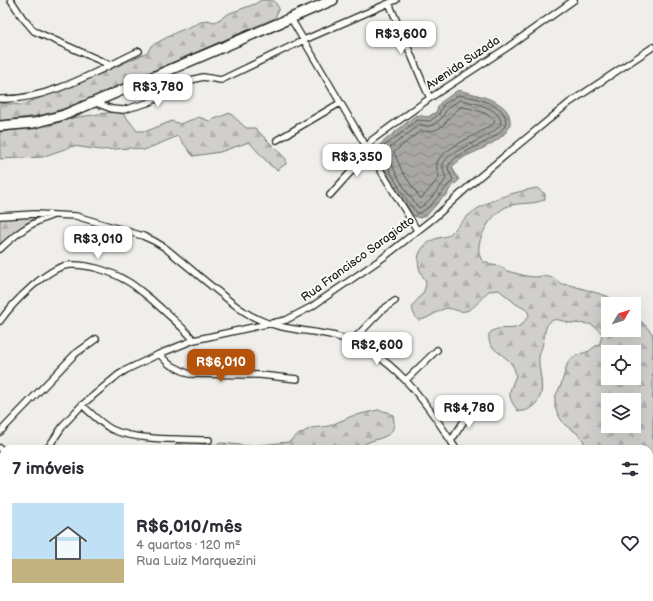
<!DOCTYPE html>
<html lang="pt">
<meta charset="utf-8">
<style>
:root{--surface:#fff;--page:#f7f7f7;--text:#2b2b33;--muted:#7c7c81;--accent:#b45309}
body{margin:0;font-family:"Balsamiq Sans",sans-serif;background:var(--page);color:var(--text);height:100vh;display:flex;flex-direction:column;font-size:15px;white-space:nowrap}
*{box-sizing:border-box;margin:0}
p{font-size:13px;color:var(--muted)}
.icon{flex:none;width:22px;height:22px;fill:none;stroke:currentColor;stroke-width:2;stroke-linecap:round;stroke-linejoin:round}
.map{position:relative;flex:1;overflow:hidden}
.drawer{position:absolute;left:0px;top:445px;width:653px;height:156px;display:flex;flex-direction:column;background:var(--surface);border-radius:12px 12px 0 0;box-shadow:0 4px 16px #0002}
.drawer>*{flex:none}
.needle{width:26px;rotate:51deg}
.tools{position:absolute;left:601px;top:297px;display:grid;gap:8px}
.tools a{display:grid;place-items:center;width:40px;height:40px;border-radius:0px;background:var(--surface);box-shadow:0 4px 16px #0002;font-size:20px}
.price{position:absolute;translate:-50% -34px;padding:0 9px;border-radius:8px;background:#fff;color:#222;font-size:13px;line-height:26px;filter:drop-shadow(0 1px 2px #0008)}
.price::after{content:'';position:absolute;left:50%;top:24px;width:12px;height:9px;margin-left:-6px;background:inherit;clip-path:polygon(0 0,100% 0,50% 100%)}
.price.current{background:var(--accent);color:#fff}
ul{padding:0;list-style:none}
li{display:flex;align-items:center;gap:12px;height:100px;padding:0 12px}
li span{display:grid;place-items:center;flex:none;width:112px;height:80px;border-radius:0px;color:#555}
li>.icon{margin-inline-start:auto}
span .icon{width:48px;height:48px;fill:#fffc;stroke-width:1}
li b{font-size:17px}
h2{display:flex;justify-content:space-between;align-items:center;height:48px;padding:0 12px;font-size:17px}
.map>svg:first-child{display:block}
.forest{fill:url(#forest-firs);stroke:#767674;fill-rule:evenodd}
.water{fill:url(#water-waves);stroke:#706f6d}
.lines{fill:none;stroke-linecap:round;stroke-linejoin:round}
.shore{stroke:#545452;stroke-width:1}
.street-casing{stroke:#1c1c1c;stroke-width:8}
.primary-casing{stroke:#1c1c1c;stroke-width:12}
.street{stroke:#fdfcf7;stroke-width:5.5}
.primary{stroke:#fdfcf7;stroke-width:9}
.labels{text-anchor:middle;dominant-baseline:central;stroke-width:3.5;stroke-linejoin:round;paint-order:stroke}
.street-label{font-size:12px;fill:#1c1c1c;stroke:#fdfcf7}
</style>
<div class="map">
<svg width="653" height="601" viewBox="0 0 653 601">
<defs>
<pattern id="forest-firs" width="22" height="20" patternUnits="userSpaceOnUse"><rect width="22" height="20" fill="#d0cfcc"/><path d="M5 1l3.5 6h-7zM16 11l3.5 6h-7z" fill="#b2b1af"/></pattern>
<pattern id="water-waves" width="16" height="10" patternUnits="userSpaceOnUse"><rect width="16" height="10" fill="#a8a7a3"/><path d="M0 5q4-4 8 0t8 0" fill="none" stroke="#888784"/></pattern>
</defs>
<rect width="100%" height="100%" fill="#f0eeea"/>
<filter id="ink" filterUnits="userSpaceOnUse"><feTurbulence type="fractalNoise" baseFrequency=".025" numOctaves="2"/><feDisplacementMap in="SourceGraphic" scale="8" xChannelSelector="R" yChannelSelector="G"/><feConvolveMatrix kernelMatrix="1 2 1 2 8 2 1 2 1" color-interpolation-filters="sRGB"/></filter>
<g filter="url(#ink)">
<path class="forest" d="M261,0L274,1L279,8L275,18L75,105L43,115L0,121V103L21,105L80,83L148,52L151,46L177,32L206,20L215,22L230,13L255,4Z
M113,112L124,114L137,131H147L172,121L180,124L199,117L209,121L230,113L246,128H255L286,159V164L277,170L270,165L249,142L220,152L193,156L178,136L144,150L130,148L101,150L73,146L42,157L0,159V132L53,124L72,118Z
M537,188L545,194V199C533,206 519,201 506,207C490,215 470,246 483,262H488L491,265L500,266L507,271L526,276L535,277L544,276L554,278L561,284L570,285L607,296L621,304H608V330H634V317L643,323L653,334V504L649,499V449H586L583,440L577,433L565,425L560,418L555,408V397L561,385L567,365L569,361L575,356L589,351L600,343L602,334C591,320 587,325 572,323C565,323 557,317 551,321C544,325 545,337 543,343C542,348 539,353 539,358C538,375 549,394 532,407C528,410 524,412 518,411C505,394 510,392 516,375C512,352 486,354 489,334C497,324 510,332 520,326C523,324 526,319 529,316L528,312L525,309L516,304L499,290L489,291C480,298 473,314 459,311C454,310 449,307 444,309C434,312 428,320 418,320C402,300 426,303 426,281C415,267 414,249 433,240C438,237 444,238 450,234C457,228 462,220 469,215C488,199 514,192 537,188ZM608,352H634V378H608ZM608,400H634V426H608Z
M38,217L21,227L0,245V219Z
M378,410L388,412L393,415C400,444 368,435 359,449H173L177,443L187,442L214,445L222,443L249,446L289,442L296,436L311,428L329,426L352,416Z"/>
<path class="water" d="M458,90C473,94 503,99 509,115C510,119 511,123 509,127C505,139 478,151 466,156C461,159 456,163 452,167L459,180L449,190L447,195L443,197L427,215L420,218L414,216C402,199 379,167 377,147L416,115L428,117L436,112L440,103Z"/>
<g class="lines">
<path class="shore" d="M459,95C472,97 500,103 505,116C514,141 450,149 448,169L453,180L429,207L420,213H417C401,195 391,173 381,152V149L417,120L430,121L439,114L443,105Z
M460,100C472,102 502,108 501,124C489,140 449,149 443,164C442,169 445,174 446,179C441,186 427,205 419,208C407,194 391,168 387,150L419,125L428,126L433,125L442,118L447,109Z
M461,107C472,108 486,112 494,120L495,122C481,135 442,147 437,163C436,168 438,173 439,178L422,198H420L402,171L394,152L420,131C446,134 444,118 461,107Z"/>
<defs>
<path id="street" d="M11,0L22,17L34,31L110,65
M389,3L423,83L430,98
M290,17L367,148L417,230
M0,99C47,101 97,71 139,51
M96,103L112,109L123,110L147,103L158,98L181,83L191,80L203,77L221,80L304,40L396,0
M277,140L340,103
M330,195L357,165L372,140L430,98L508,47L574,0
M0,216L35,214L76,216L143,236L154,241L164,247C183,262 201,278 220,293C232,303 244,313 258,319C281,330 310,330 335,336C391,350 427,403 456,449
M0,249C17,233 30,223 51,216
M0,321C12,304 48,266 70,265C88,264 110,271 125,280C135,285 143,293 152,300C166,313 181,325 194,340
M352,341L382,310L395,301
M159,354L169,364L189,374L260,375L297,379
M406,380L437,350
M82,405C91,413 100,423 111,429C135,441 182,439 209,440
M0,432L75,354L96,339
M451,441L473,407
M0,448L4,452
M47,449L65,423L82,405L118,375L126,370L159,354L194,340L286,320L311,307L333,292L384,257L435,217L478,178L569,103L653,47
M0,481L4,479
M649,558L653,561
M185,597L186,601
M13,601V597
M401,601L405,597"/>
<path id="primary" d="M0,126L34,123L64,115L333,0"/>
</defs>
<use href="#street" class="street-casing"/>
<use href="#primary" class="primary-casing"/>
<use href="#street" class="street"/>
<use href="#primary" class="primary"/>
</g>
</g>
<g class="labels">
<g class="street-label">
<text transform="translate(463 63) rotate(-34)">Avenida Suzada</text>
<text transform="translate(358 259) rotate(-36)">Rua Francisco Saragiotto</text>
</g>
</g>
</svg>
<div class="tools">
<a><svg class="needle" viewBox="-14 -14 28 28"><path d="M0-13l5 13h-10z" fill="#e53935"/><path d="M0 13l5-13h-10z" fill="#7c7c81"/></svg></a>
<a><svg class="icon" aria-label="locate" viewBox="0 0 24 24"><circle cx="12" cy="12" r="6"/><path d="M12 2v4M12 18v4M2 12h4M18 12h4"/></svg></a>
<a><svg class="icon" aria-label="layers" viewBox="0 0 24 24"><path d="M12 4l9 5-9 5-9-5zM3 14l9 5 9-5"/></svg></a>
</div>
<b class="price" style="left:401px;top:55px">R$3,600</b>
<b class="price" style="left:158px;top:108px">R$3,780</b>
<b class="price" style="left:357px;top:178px">R$3,350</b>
<b class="price" style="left:98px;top:260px">R$3,010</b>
<b class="price" style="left:377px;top:366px">R$2,600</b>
<b class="price current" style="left:221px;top:383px">R$6,010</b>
<b class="price" style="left:469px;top:429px">R$4,780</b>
<section class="drawer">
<h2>7 imóveis<svg class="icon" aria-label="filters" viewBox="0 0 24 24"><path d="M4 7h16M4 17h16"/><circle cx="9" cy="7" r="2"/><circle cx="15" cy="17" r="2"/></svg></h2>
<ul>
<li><span style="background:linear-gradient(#bfe0f5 70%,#c2b280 0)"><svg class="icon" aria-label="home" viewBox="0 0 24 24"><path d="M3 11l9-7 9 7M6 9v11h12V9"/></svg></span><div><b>R$6,010/mês</b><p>4 quartos · 120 m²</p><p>Rua Luiz Marquezini</p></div><svg class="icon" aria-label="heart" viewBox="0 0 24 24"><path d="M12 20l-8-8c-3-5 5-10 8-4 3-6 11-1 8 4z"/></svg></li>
</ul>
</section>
</div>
